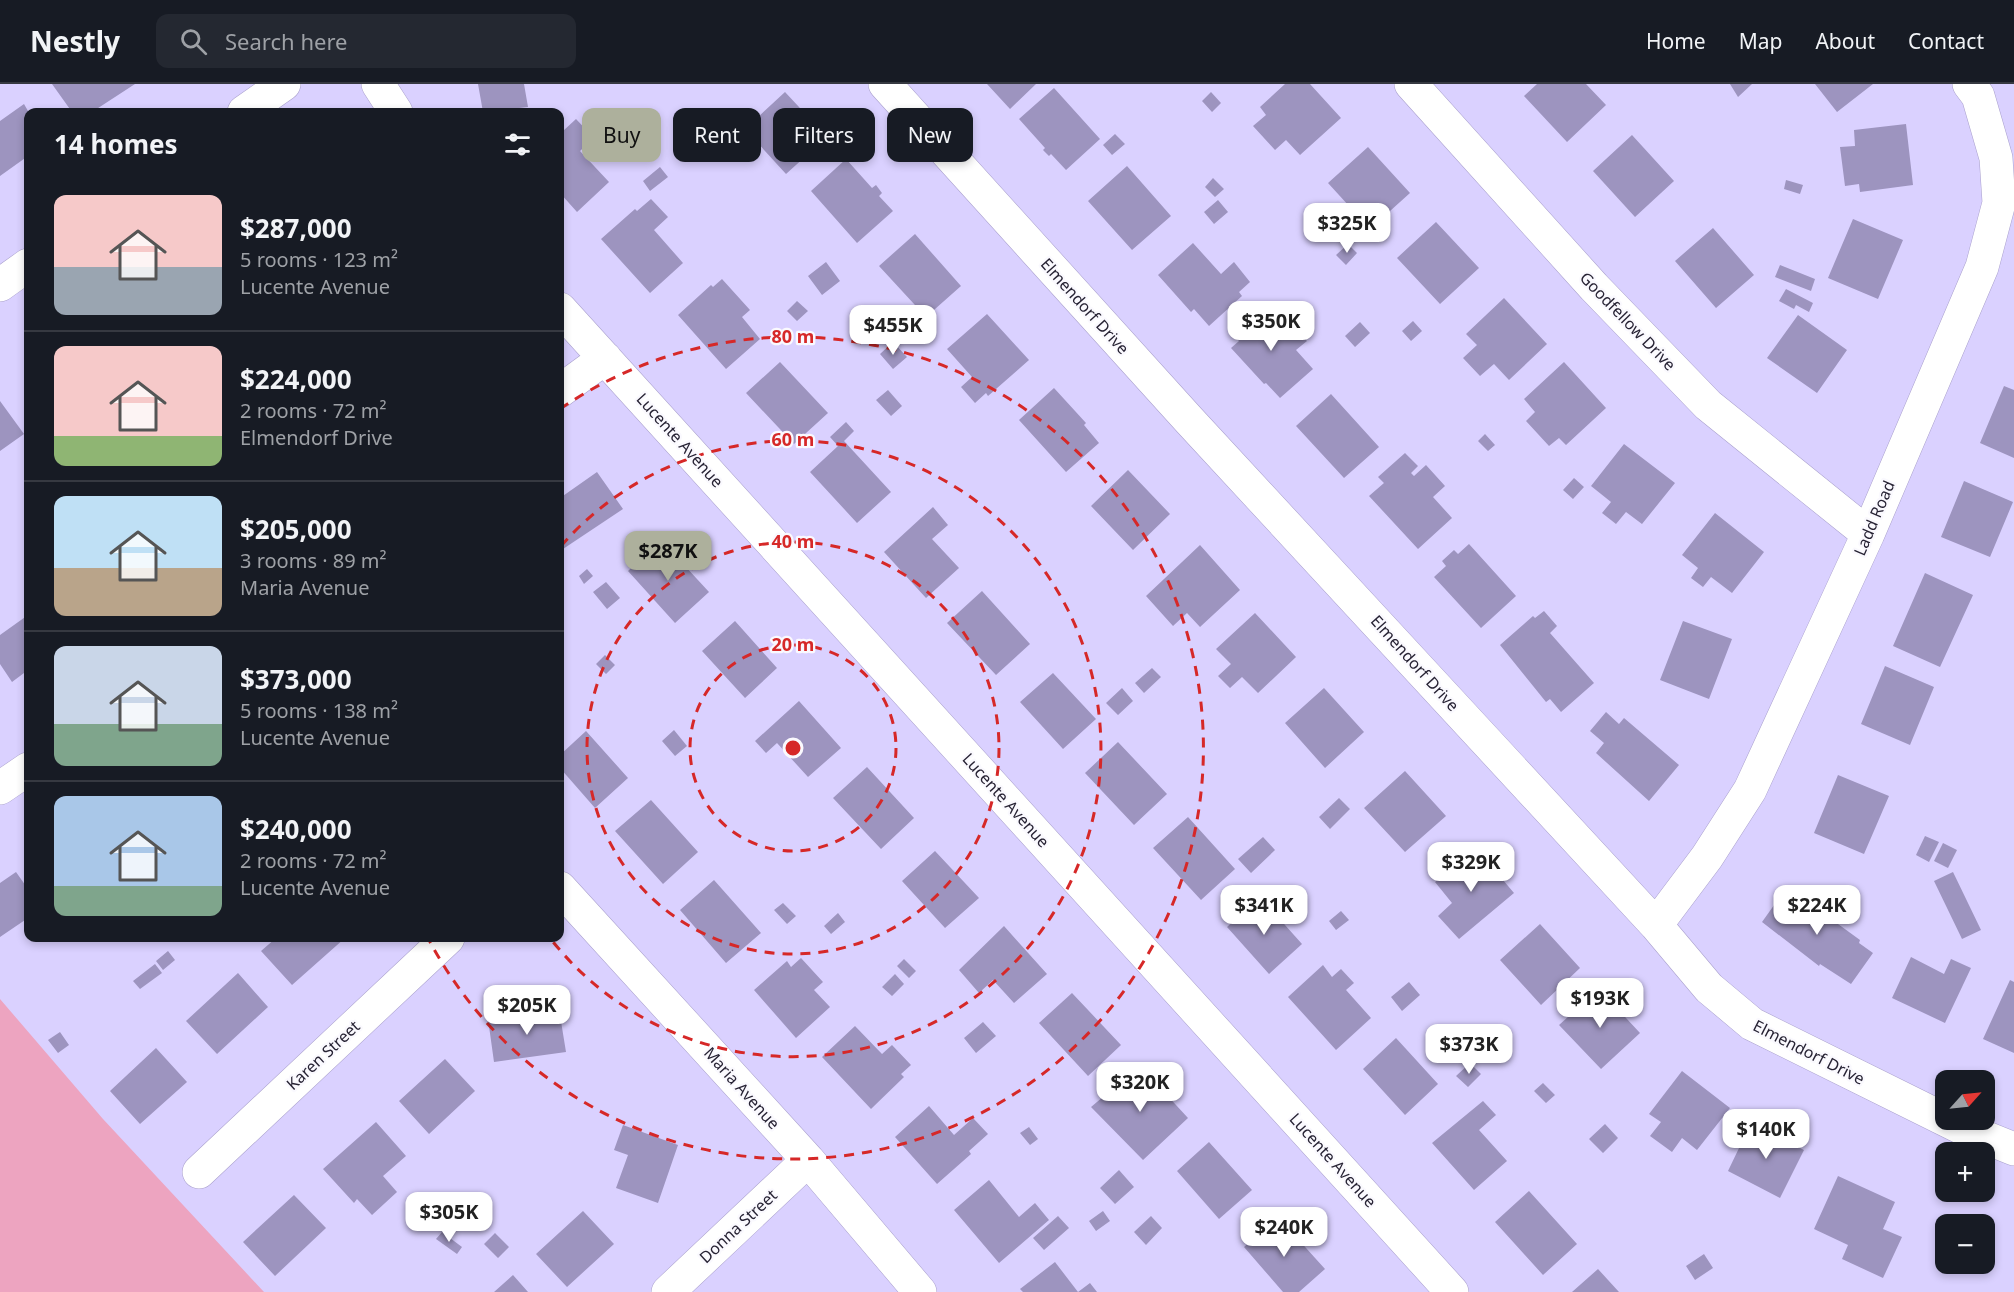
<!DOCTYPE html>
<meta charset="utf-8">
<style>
:root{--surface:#171b24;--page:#242831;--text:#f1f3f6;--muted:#9ea1a6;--line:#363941;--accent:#adb09c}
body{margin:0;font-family:"Noto Sans",sans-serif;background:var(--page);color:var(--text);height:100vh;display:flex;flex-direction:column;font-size:22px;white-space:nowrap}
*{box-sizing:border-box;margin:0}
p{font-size:20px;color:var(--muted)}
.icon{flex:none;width:33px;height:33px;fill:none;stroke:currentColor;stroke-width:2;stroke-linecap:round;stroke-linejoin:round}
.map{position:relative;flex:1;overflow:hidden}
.drawer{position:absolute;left:24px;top:24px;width:540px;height:834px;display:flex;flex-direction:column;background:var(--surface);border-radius:12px;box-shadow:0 3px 9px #0003}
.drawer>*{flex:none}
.guide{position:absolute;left:582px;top:24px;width:570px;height:54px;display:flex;gap:12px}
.needle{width:39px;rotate:63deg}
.tools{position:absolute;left:1935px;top:986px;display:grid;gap:12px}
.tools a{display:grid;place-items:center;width:60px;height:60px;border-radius:12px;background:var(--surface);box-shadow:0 3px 9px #0003;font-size:30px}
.price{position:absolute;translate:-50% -51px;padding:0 14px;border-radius:12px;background:#fff;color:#222;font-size:20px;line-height:39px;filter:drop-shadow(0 2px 3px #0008)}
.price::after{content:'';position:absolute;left:50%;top:36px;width:18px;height:14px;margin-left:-9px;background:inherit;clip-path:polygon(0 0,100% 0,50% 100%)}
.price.current{background:var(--accent);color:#111}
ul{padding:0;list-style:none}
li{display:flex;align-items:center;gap:18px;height:150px;padding:0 30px}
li+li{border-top:2px solid var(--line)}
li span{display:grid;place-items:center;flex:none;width:168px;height:120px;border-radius:12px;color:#555}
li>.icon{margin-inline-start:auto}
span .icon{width:72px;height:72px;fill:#fffc;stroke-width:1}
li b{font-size:26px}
h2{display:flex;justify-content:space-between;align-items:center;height:72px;padding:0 30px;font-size:26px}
.pill{padding:0 21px;border-radius:12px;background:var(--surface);box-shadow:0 3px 9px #0003;font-size:21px;line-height:54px}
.pill.current{background:var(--accent);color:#111}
header{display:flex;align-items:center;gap:36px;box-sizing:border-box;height:84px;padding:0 30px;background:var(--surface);border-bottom:2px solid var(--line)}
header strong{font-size:28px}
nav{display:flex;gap:33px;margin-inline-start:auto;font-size:21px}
.search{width:420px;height:54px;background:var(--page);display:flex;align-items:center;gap:15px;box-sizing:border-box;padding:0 21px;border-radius:12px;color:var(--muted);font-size:22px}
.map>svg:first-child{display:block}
.green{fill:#eda4c0}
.building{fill:#9d94bf}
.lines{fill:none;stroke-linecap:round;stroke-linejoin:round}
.street-casing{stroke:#aaa1cd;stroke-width:34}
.street{stroke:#fff;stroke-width:33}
.ring{fill:none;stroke:#d62828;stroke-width:3;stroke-dasharray:10 8}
.labels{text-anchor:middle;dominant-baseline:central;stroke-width:4.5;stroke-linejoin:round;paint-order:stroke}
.street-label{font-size:16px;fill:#272334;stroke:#faf9fe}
.centre{fill:#d62828;stroke:#faf9fe;stroke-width:3}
.ring-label{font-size:18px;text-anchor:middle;font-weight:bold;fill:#d62828;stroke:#faf9fe;stroke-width:4.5;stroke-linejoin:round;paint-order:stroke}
</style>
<header>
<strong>Nestly</strong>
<div class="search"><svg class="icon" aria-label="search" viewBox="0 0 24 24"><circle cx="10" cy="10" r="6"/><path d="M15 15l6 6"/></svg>Search here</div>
<nav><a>Home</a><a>Map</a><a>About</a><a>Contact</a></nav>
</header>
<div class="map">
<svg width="2014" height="1208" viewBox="0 0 2014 1208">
<rect width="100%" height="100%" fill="#dad1ff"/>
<path class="green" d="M0,915L103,1035L264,1208H0Z"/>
<path class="building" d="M52,0H135L92,28H72Z
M478,0H524L528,23L483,28Z
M987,0H1036L1010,25Z
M1285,0H1310L1341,34L1300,71L1286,56L1275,66L1253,42L1266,31L1260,23Z
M1537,0H1586L1606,21L1567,58L1524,12Z
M1730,0H1752L1738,13Z
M1815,0H1873L1837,28Z
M1054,4L1100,55L1066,86L1051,70L1049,72L1043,66L1045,64L1019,35Z
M785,8L827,53L786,90L745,45Z
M1211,8L1221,19L1212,28L1202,17Z
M24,20L28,27V72L0,92V37Z
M576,35L594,54L580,67L609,98L577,128L560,109V46L563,47Z
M1906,40L1913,101L1860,108L1859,100L1845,102L1840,63L1855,62L1854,46Z
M1115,50L1125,60L1112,71L1103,61Z
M708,51L717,60L702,74L693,65Z
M1632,51L1674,97L1635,133L1593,87Z
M1368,63L1410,109L1370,145L1328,99Z
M846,75L872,104L876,101L882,109L879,112L893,127L857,159L811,107Z
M1127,82L1171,132L1132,166L1088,117Z
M660,83L668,93L650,107L643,97Z
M1213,94L1224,105L1215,113L1205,103Z
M1786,96L1803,101L1800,110L1784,105Z
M651,115L668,133L654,146L683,179L650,209L601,155L635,125L637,127Z
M1218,116L1228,128L1214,140L1204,128Z
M1853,135L1903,156L1878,215L1828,194Z
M1436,138L1479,184L1440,220L1397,174Z
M1713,144L1754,191L1716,224L1675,177Z
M915,150L961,202L926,233L879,182Z
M1193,159L1221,190L1234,178L1250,198L1239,208L1242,212L1209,242L1194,225L1191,228L1158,191Z
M1348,160L1357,169L1346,181L1336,171Z
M826,178L840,197L822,211L808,192Z
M1780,181L1815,195L1811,207L1775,193Z
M722,195L750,226L742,233L760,255L726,285L678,231L711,201L713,203Z
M1786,205L1813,219L1809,228L1796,221L1794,225L1779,217Z
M1504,214L1547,260L1509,296L1494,280L1480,292L1463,274L1477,261L1466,250Z
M797,217L808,227L797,237L787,227Z
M1255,225L1263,234L1266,231L1278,245L1288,236L1307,257L1296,266L1313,285L1280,314L1266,299L1264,300L1231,264L1239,257L1230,247Z
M987,230L1029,276L988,312L986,309L975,319L961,303L972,293L947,265Z
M1798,231L1847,266L1817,309L1767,274Z
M1413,237L1422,247L1411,257L1402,247Z
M1360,238L1370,249L1355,263L1345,252Z
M893,258L907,273L893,285L880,270Z
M780,278L828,329L794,360L746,309Z
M1564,278L1606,324L1566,361L1559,354L1549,362L1526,337L1535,328L1524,315Z
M2004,302L2014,306V374L1980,359Z
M1054,304L1086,339L1084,341L1099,359L1066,388L1019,336Z
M888,306L902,322L891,332L876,316Z
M1331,310L1379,363L1344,394L1296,342Z
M0,317L24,350L0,367Z
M846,338L854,347L844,357L891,408L857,439L810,388L838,362L830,353Z
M1485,350L1495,361L1488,367L1478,357Z
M1624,360L1675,399L1642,440L1626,428L1616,440L1602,429L1611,418L1591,402Z
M1405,369L1418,382L1411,389L1414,392L1426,381L1445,402L1433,413L1452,434L1418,465L1369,412L1384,399L1378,393Z
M1128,386L1170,430L1133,466L1091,422Z
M597,388L623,425L563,465L560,460V414Z
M1574,394L1584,403L1573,415L1563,406Z
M1964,397L2013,418L1990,473L1941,453Z
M933,423L948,441L932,455L959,484L926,514L884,468Z
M1715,429L1764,468L1732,509L1711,493L1703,503L1691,494L1698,484L1682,471Z
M661,456L709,508L675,539L628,487Z
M1469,460L1516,512L1481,544L1434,493L1446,482L1442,477L1454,466L1458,470Z
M1200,461L1240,506L1200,543L1187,529L1173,542L1146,512Z
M587,485L593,492L584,500L579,492Z
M1925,489L1973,511L1940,583L1893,562Z
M606,498L620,514L607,525L593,508Z
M982,507L1030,560L996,591L947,539Z
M1544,527L1557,542L1550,549L1594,599L1561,628L1550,615L1546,618L1500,561L1533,532L1535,534Z
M1255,529L1296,573L1258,609L1242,593L1230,604L1218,592L1231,580L1216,565Z
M28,531V586L12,598L0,580V551Z
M735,537L777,584L745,614L702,567Z
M1683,537L1732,555L1709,615L1660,596Z
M605,571L615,581L606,590L596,580Z
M1885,582L1934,603L1910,661L1861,640Z
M1152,584L1161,593L1144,609L1135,599Z
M1053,589L1096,635L1063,665L1020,618Z
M1122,604L1133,617L1118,631L1106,619Z
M1324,604L1364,648L1325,684L1285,639Z
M799,617L841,664L808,693L777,659L766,669L755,657Z
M1606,628L1619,640L1624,634L1679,681L1649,717L1596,669L1604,659L1590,647Z
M674,646L687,662L675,672L662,657Z
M586,647L628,694L595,724L560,684V671Z
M1118,658L1167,710L1134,741L1085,689Z
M867,683L914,734L881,765L833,714Z
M1405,687L1446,732L1405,768L1364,724Z
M1838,691L1889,712L1864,770L1814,749Z
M1339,714L1350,725L1330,745L1319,733Z
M651,716L698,768L663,800L615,747Z
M1188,733L1235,785L1201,816L1153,764Z
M1925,752L1939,758L1929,778L1916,771Z
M1263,753L1275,766L1251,789L1238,775Z
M1943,759L1957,766L1948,784L1934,777Z
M1475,763L1514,809L1459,855L1438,832L1452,819L1435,798Z
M935,767L979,814L945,844L902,797Z
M16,788L28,805V834L0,853V799Z
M1953,788L1981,846L1962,855L1934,797Z
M714,796L761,849L726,879L680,826Z
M1787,803L1860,856L1859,859L1873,869L1851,900L1820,880L1819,882L1762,838Z
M1260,813L1302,860L1269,890L1227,843Z
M783,819L796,832L787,840L774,826Z
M1341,827L1349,836L1336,846L1329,837Z
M838,829L845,838L831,850L824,842Z
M1540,840L1580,884L1541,921L1500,876Z
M1004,842L1047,890L1014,919L993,896L979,909L959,886Z
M276,854H345L292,901L261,867Z
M168,867L175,876L163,886L156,877Z
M1911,873L1944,890L1951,875L1971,884L1945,939L1892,914Z
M801,874L823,898L814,906L830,923L796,954L754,906L787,877L791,883Z
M904,875L916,887L909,894L897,882Z
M155,880L162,889L140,905L133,897Z
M1323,881L1332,893L1341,885L1354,899L1346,906L1371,934L1336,966L1288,913Z
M238,889L268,923L217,970L186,937Z
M895,890L904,900L892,912L882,903Z
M2010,896L2014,898V969L1983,955Z
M1409,898L1420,911L1402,927L1391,913Z
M1599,905L1640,949L1601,985L1559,941Z
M1072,909L1121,961L1088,992L1039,939Z
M559,925L566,968L494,978L488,935Z
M983,938L996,952L976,969L964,954Z
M855,942L882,970L892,961L911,981L901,990L904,993L871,1025L822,973Z
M60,948L69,961L58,969L48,956Z
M1396,954L1438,1000L1405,1031L1363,985Z
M156,964L187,998L140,1040L110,1007Z
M445,975L475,1007L429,1050L399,1017Z
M1470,979L1481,990L1468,1003L1456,992Z
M1140,982L1188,1034L1143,1076L1091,1023Z
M1682,987L1730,1024L1697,1066L1682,1054L1672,1068L1650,1052L1661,1038L1649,1030Z
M1543,999L1555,1011L1546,1019L1534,1007Z
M1483,1017L1496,1031L1479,1046L1507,1077L1474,1106L1432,1059Z
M929,1022L954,1051L973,1034L988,1050L969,1067L971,1070L937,1100L895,1053Z
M376,1038L406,1072L383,1092L397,1108L372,1131L357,1115L354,1119L323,1085Z
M1751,1039L1804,1066L1780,1114L1728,1087Z
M1605,1040L1618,1054L1603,1069L1589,1055Z
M623,1041L678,1061L658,1119L616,1104L628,1071L614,1066Z
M1029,1043L1038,1055L1030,1061L1020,1049Z
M1209,1058L1252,1106L1219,1135L1177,1087Z
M1119,1086L1134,1103L1115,1120L1100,1104Z
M1838,1092L1895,1118L1883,1145L1902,1153L1883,1194L1842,1175L1848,1161L1814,1145Z
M989,1096L1019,1133L1035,1119L1049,1136L999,1179L954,1126Z
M1529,1107L1577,1160L1543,1191L1495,1138Z
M294,1111L326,1144L275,1192L243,1158Z
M583,1127L614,1160L567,1203L536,1170Z
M1103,1127L1110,1137L1096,1147L1089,1137Z
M1058,1132L1069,1144L1044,1166L1033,1154Z
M1151,1132L1162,1144L1146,1161L1134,1148Z
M1278,1133L1325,1185L1299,1208H1283L1244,1163Z
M442,1148L462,1163L457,1170L436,1155Z
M495,1149L509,1163L498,1174L484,1160Z
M1704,1170L1713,1184L1695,1196L1686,1182Z
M1055,1178L1078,1208L1090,1199L1097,1208H1023L1020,1205Z
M1598,1185L1619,1208H1572Z
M513,1191L528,1208H494Z"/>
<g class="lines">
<defs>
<path id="street" d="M378,0L396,28
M885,0L1189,336L1656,841L1709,904L1752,940L1962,1044L2014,1065
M1411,0L1594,203L1708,321L1868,450
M244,28L284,0
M0,201L28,181
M560,225L1452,1208
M560,307L605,274
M0,704L28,685
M560,804L808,1076L920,1208
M1656,841L1707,773L1750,706L1868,450L1982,183L1999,119L1996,74L1978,12L1969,0
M199,1088L448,854
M668,1208L808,1076"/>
</defs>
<use href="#street" class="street-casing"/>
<use href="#street" class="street"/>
</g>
<g class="ring">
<circle cx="793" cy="664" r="103"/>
<circle cx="793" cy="664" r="206"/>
<path d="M561 462A308 308 0 1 1 550 854"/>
<path d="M560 325A411 411 0 1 1 428 854"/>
</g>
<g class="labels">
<g class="street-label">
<text transform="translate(1085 222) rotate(48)">Elmendorf Drive</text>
<text transform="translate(1628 237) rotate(46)">Goodfellow Drive</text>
<text transform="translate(680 356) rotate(48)">Lucente Avenue</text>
<text transform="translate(1874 434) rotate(-67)">Ladd Road</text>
<text transform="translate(1415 579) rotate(48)">Elmendorf Drive</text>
<text transform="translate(1006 716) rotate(48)">Lucente Avenue</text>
<text transform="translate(1809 968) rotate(27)">Elmendorf Drive</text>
<text transform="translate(323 971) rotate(-43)">Karen Street</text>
<text transform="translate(742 1004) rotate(48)">Maria Avenue</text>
<text transform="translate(1333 1076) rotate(48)">Lucente Avenue</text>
<text transform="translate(738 1142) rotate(-43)">Donna Street</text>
</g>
</g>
<circle cx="793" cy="664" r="9" class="centre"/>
<g class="ring-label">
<text x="793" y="259">80 m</text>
<text x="793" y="362">60 m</text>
<text x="793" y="464">40 m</text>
<text x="793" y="567">20 m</text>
</g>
</svg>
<div class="tools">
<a><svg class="needle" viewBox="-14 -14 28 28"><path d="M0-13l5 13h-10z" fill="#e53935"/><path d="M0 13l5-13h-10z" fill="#9ea1a6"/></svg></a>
<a>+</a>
<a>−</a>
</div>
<b class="price" style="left:1347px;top:170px">$325K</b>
<b class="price" style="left:1271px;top:268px">$350K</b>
<b class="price" style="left:893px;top:272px">$455K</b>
<b class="price current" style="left:668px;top:498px">$287K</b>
<b class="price" style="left:1471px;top:809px">$329K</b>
<b class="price" style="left:1264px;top:852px">$341K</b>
<b class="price" style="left:1817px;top:852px">$224K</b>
<b class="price" style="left:1600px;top:945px">$193K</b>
<b class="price" style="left:527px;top:952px">$205K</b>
<b class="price" style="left:1469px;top:991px">$373K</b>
<b class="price" style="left:1140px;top:1029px">$320K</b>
<b class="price" style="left:1766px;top:1076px">$140K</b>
<b class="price" style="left:449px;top:1159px">$305K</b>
<b class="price" style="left:1284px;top:1174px">$240K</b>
<div class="guide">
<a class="pill current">Buy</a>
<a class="pill">Rent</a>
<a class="pill">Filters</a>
<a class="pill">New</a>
</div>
<section class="drawer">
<h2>14 homes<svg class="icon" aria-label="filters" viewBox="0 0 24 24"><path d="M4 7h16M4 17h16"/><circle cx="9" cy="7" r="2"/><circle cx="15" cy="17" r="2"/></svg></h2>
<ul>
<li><span style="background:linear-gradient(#f6c9c9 60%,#9aa5b1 0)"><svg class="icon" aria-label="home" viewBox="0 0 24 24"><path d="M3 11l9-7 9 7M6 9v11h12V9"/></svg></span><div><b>$287,000</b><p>5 rooms · 123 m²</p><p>Lucente Avenue</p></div></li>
<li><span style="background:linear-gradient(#f6c9c9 75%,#8fb573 0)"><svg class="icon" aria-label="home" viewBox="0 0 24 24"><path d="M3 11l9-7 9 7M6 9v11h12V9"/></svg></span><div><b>$224,000</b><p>2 rooms · 72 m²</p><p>Elmendorf Drive</p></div></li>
<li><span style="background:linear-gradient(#bfe0f5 60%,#b9a48a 0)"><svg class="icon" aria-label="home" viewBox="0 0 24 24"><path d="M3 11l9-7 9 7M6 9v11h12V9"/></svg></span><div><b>$205,000</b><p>3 rooms · 89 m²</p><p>Maria Avenue</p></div></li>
<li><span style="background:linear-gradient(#c9d6e8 65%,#7fa58c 0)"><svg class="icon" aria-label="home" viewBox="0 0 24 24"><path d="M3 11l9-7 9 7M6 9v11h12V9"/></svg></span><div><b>$373,000</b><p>5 rooms · 138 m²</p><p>Lucente Avenue</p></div></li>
<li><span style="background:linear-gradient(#a9c7e8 75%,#7fa58c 0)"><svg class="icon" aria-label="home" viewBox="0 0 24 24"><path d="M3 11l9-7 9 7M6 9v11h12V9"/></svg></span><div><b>$240,000</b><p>2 rooms · 72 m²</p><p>Lucente Avenue</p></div></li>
</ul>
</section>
</div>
